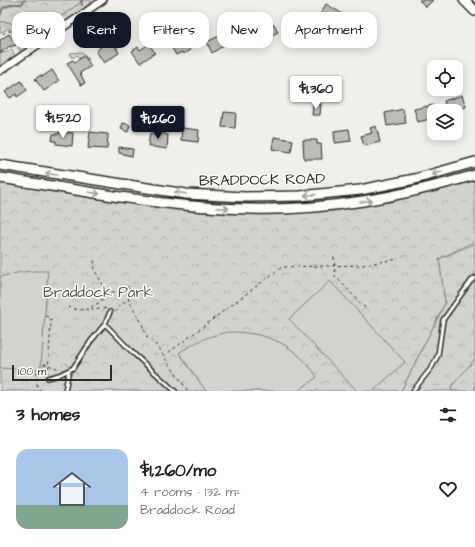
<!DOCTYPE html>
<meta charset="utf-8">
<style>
:root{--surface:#fff;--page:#f6f6f6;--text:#222;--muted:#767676;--line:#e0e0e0;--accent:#111827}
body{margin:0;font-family:"Architects Daughter",sans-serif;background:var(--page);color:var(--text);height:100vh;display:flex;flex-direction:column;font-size:15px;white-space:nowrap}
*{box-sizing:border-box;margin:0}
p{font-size:13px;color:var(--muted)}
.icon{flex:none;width:22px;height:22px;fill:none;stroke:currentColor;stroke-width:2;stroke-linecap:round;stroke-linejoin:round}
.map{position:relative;height:391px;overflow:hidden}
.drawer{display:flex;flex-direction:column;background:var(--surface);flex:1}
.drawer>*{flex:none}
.hud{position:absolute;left:12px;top:12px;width:451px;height:36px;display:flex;gap:8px}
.fabs{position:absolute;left:427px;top:60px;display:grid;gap:8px}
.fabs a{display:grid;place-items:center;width:36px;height:36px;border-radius:8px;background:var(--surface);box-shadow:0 2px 10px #0003;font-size:20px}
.scale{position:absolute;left:12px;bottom:10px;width:100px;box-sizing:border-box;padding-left:4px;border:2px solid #2b2b2b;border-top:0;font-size:11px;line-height:14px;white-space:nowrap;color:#2b2b2b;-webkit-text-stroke:3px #fdfcf7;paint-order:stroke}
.price{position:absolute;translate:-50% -34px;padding:0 9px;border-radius:4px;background:#fff;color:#222;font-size:13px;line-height:26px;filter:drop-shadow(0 1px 2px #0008)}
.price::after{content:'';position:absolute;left:50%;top:24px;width:12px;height:9px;margin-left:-6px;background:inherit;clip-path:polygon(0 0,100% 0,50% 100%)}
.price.current{background:var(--accent);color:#fff}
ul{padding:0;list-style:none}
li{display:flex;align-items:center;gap:12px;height:100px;padding:0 16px}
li+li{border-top:1px solid var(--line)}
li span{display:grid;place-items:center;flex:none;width:112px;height:80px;border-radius:12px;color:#555}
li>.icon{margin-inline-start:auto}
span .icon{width:48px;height:48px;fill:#fffc;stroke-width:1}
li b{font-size:17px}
h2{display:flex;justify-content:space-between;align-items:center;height:48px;padding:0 16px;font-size:17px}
.chip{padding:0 14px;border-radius:12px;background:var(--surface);box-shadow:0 2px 10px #0003;font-size:14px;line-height:36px}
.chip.current{background:var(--accent);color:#fff}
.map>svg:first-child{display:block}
.grass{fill:url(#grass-tufts);stroke:#7f7e7d}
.forest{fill:url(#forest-crowns);stroke:#7f7e7d}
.garden{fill:#d3d2cf;stroke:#7f7e7d}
.water{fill:url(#water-rules);stroke:#777775}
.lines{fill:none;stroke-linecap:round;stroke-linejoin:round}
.stream{stroke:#777775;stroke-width:2}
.building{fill:#bdbcb8;stroke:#2b2b2b}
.lane-casing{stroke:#2b2b2b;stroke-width:6}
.street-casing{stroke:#2b2b2b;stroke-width:9}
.secondary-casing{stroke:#2b2b2b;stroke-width:12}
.path{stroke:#2b2b2b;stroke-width:1;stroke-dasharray:3 3;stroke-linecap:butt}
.lane{stroke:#fdfcf7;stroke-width:3}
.street{stroke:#fdfcf7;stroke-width:6}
.secondary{stroke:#fdfcf7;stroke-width:9}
.oneway{stroke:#9e9e9b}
.labels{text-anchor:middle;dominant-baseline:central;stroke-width:3;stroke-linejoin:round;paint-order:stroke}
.street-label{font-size:15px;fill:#2b2b2b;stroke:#fdfcf7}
.park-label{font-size:15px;fill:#555554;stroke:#fdfcf7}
</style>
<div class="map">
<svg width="475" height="391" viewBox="0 0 475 391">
<defs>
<pattern id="grass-tufts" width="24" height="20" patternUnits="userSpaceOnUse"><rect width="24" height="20" fill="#d3d2cf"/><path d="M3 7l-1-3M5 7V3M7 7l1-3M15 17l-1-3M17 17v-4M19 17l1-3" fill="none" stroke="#b5b4b2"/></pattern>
<pattern id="forest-crowns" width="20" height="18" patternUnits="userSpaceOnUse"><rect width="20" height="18" fill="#d3d2cf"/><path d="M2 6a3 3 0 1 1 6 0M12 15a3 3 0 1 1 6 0" fill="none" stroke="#b5b4b2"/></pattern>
<pattern id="water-rules" width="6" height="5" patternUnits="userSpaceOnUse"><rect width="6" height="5" fill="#aaa9a7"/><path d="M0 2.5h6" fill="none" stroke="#8b8a88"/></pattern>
</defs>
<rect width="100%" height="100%" fill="#f0efeb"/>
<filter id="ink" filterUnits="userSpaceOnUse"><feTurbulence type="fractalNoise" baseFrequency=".025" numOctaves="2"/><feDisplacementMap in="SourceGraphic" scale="8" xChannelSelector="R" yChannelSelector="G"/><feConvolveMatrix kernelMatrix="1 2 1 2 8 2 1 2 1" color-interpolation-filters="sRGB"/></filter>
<g filter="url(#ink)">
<path class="grass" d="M84,0H92C87,10 34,44 21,52L18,47L20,44L9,28L0,33V22C19,20 13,30 23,43Z
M12,49L15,57L0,67V53L7,52Z
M475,243V391H401L445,303L439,259Z"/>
<path class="forest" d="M0,0H84L23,43C14,31 19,20 0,22Z
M475,175V241L439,259L445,303L401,391H0V179L206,207L310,208Z
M475,359V391H452L451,387Z"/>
<path class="garden" d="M80,52L85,55L89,59L87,60L84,56L80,59L77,55L72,58L70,53Z
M36,271H48L41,366L35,370L0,368V277L21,272Z
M330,281L405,362L373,391H357L289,319Z
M229,332C268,332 296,345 317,377L298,391H206L179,353C195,342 210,335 229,332Z"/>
<path class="water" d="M357,25L364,28L356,40L351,37L350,35L353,28Z"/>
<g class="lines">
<path class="stream" d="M81,0L82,5
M0,16L3,8L13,4H21L25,0
M94,24L105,16"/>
</g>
<path class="building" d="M419,0H433L426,7Z
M326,4L346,16L345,17L350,20L345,27L339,24L333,35L325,30L330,21L320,15Z
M265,21L268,27L274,24L278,32L259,42V40L251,44L250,43L247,45L242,36L245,34V32L250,27L261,22Z
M9,34L16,44L11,47L10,46L0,53V40Z
M221,35L226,44L212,53L207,42Z
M183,36L189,45L188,46L190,50L183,54L182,52L176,55L172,48L178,45L175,40Z
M105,42L108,46L113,43L119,53L104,63L96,51L101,47L99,46Z
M149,44L155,53L140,63L132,51L138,47L140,50Z
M84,56L91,66L80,73L85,83L81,85L67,63L73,60L75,62Z
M52,70L59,81L44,91L35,79L41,75L42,77Z
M21,81L27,90L17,97L16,94L10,98L5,92Z
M462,95L466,107L453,111H447L444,101Z
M313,104H321L320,115H312Z
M433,105L435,111L434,118L418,122L414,109Z
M403,109L406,123L387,126L385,113Z
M224,112L236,113L235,128L222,127Z
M123,123L130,125L128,132L121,129Z
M376,126L380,142L364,146L361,136L372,133L370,128Z
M182,128L199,130L198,142L181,140Z
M349,129L351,141L335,143L334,131Z
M155,130L164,131V134L168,135L167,149L148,146L150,133L154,134Z
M59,132L73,133L72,146L56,144V141H52L53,134H59Z
M90,132L108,134L107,149L88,148Z
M274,137L293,140L291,152L272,149Z
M303,140H317V144H321L322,159H304Z
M119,147L133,149L132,156L119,153Z"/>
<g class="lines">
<defs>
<path id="lane" d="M105,324L134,354L175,391
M48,378L59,375L73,368L91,341L105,324L110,312
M65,391L69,370
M413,391L432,367L438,355L443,320L471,281L475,278"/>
<path id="street" d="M0,71L103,0"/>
<path id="secondary" d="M464,0L475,11
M0,165L186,194L245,197L300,196L360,190L415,179L475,162
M0,178C83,190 165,208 249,209C327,211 400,197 475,175"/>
</defs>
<use href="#lane" class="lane-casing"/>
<use href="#street" class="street-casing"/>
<use href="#secondary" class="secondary-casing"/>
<path class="path" d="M323,24L325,20
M3,34L7,31H10L18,43L14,47
M96,45C103,42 107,39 114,42L118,49
M334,257L335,276L367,310
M128,286L127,291L129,301L141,321L147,337L156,345L188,391
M106,294L112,292L126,291
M68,307L78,310L88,309L100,302L106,294V290L95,271L94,260
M92,308L93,310L107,308
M115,312L121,304L129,300
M45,316L49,317L51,320L48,373
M164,356L282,267L362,265L398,259
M41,391L37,385V371L45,364L59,369"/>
<use href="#lane" class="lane"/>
<use href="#street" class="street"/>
<use href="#secondary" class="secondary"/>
</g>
<defs><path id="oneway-shaft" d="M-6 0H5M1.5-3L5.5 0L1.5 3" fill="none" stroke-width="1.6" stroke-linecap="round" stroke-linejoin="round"/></defs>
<g class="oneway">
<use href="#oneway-shaft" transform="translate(438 173) rotate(165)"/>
<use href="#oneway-shaft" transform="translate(51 174) rotate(-171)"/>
<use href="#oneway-shaft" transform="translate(94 193) rotate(10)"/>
<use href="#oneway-shaft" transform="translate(180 193) rotate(-172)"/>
<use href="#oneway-shaft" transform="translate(310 195) rotate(175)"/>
<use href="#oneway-shaft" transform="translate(366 201) rotate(-9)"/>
<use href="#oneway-shaft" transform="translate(223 208) rotate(3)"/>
</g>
</g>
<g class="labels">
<g class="street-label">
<text transform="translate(262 180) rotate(-1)">BRADDOCK ROAD</text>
</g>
<g class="park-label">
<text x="98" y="292">Braddock Park</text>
</g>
</g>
</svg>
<div class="fabs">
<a><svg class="icon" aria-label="locate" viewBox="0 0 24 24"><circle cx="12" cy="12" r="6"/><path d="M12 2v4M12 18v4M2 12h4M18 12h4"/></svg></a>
<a><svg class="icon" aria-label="layers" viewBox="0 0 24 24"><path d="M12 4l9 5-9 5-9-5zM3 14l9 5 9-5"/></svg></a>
</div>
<div class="scale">100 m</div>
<b class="price" style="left:316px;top:110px">$1,360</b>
<b class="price" style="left:63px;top:139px">$1,520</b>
<b class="price current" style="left:158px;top:140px">$1,260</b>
<div class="hud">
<a class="chip">Buy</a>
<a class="chip current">Rent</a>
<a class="chip">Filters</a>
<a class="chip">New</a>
<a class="chip">Apartment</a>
</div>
</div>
<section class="drawer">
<h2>3 homes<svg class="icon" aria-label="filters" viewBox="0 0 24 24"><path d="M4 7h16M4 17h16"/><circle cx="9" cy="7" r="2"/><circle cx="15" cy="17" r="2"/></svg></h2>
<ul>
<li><span style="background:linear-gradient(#a9c7e8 70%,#7fa58c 0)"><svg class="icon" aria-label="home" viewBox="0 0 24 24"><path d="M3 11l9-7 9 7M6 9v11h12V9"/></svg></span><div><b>$1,260/mo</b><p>4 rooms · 132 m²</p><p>Braddock Road</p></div><svg class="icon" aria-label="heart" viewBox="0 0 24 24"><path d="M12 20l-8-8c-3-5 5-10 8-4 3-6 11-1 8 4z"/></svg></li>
</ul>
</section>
